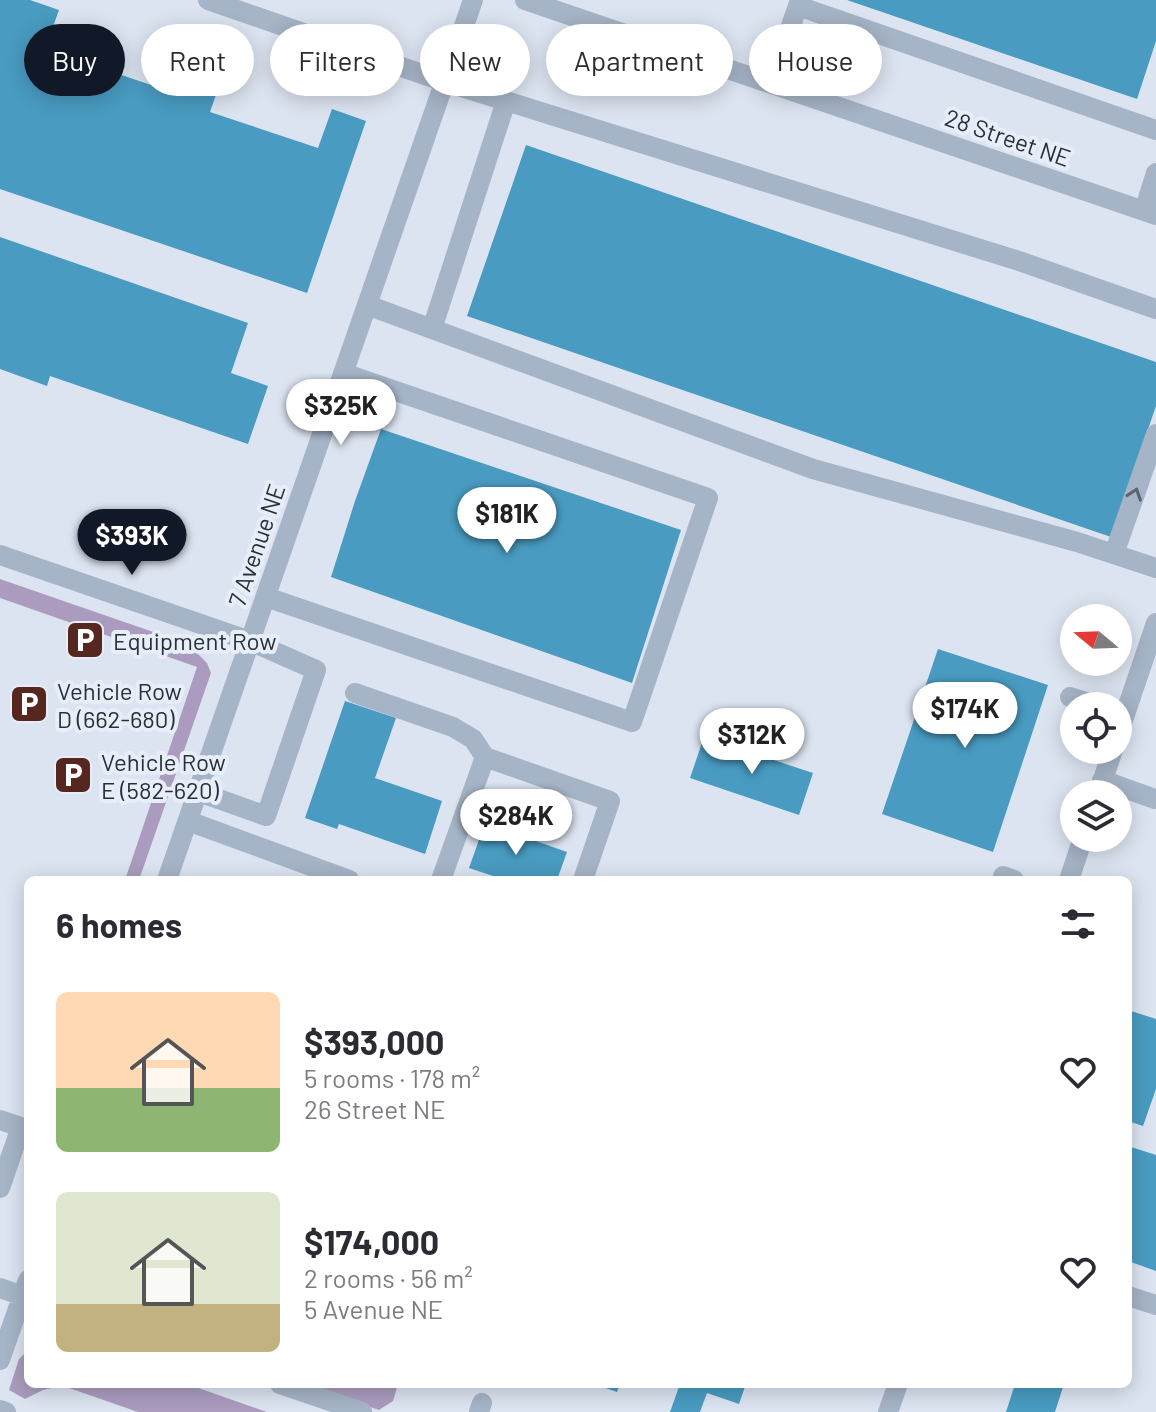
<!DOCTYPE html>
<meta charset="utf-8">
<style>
:root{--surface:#fff;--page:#f2f2f3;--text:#2b2b33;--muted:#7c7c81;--accent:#111827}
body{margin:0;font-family:Barlow,sans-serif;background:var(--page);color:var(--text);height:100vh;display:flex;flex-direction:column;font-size:30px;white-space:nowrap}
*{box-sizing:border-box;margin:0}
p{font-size:26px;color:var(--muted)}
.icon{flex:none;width:44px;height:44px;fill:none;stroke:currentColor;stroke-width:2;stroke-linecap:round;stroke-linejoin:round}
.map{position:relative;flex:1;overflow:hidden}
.details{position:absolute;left:24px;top:876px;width:1108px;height:512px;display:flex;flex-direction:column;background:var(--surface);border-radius:12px;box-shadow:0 4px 20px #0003}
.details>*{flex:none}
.top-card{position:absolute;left:24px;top:24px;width:1108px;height:72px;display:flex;gap:16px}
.needle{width:52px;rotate:289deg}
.tools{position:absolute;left:1060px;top:604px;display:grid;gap:16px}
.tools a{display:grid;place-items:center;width:72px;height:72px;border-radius:50%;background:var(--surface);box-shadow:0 4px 20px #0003;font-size:40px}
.price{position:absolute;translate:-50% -68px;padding:0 18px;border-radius:28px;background:#fff;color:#222;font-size:26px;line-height:52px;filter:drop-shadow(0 2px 4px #0008)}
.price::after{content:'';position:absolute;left:50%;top:48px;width:24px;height:18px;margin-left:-12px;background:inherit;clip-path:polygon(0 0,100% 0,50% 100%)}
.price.selected{background:var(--accent);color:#fff}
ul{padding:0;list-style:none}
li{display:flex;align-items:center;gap:24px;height:200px;padding:0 32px}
li span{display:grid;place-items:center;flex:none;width:224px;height:160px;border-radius:12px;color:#555}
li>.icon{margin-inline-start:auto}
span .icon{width:96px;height:96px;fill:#fffc;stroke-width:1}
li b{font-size:34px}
h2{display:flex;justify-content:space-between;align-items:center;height:96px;padding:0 32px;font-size:34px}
.chip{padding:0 28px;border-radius:36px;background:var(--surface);box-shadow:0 4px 20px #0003;font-size:28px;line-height:72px}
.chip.selected{background:var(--accent);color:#fff}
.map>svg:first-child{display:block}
.green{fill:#ab9cbf}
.building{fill:#499bc1}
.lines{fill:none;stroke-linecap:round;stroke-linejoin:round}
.minor{stroke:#a5b4c6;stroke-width:20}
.oneway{stroke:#5a6570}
.labels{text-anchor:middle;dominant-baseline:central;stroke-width:8;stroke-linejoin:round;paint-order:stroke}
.street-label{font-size:24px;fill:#283036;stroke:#e8eef9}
.poi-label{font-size:24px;fill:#283036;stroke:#e8eef9;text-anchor:start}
</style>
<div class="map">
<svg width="1156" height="1412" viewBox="0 0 1156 1412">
<rect width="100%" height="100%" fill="#dce4f1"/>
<path class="green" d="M0,579L188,644L207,663L211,673L139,880H125L197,667L0,598Z
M28,1350V1384H187L267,1412H138L69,1388L56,1387L43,1390L25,1399L9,1390L19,1359Z
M303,1384H398L393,1401L379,1410Z"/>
<path class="building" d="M0,0H30L59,10L45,49L151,85L163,49L225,69L210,112L318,148L332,109L366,121L307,293L0,189Z
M847,0H1156V41L1137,99Z
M526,145L1156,362V406L1111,537L467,316Z
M0,237L248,323L231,373L268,386L248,444L50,376L47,386L0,369Z
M381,429L681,530L632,683L331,577L355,501Z
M938,649L1048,685L993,852L882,814Z
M345,701L396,718L375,778L442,801L425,854L339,824L337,829L305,818Z
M704,737L813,773L799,815L690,778Z
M485,823L567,852L557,880H505L469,868Z
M1128,1010L1156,1019V1089L1143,1126L1128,1121Z
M1128,1146L1156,1155V1271L1128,1261Z
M594,1384H620L617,1392Z
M680,1384H746L739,1404L707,1393L700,1412H670Z
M1015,1384H1064L1055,1412H1006Z"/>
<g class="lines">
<path class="minor" d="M208,0L445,82L1019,261L1156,309
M525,0L1156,215
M798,6L1156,130
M771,83L800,0
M1144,211L1156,173
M367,305L813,469L1077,542L1156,568
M432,329L506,101
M1114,554L1156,434
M0,555L250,641L316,670L266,816L199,792
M266,597L632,722L708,498L343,373
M355,693L453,727L473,739L485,757
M1070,697L1098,706
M1118,735L1156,623
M1102,780L1155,799
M1098,794L1113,750
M188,821L349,880
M1003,876L1014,880
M167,880L473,0
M441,880L485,757L610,801L583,880
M1069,880L1083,838
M0,1120L21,1127L0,1188
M0,1288L28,1298
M1128,1296L1156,1305
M0,1360L28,1280
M280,1384L362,1412
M0,1410L6,1412
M479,1412L482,1403
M888,1412L898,1384"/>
</g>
<defs><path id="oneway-chevron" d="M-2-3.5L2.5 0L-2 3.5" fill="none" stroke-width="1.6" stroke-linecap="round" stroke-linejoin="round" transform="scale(2)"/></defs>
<use class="oneway" href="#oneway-chevron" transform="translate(1135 494) rotate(-71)"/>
<defs>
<symbol id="parking-square" viewBox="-11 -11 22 22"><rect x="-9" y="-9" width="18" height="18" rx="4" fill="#55271f" stroke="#e8eef9"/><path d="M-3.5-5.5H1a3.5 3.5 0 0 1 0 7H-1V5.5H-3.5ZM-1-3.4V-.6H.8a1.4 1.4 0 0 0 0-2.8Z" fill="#fff"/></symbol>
</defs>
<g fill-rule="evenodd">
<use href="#parking-square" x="63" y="618" width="44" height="44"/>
<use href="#parking-square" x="7" y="682" width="44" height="44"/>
<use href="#parking-square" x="51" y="753" width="44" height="44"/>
</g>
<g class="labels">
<g class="street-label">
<text transform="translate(1008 137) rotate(19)">28 Street NE</text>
<text transform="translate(256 545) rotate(-71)">7 Avenue NE</text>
</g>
<g class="poi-label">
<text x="113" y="640">Equipment Row</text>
<text x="57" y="690">Vehicle Row<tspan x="57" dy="28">D (662-680)</tspan></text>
<text x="101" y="761">Vehicle Row<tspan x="101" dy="28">E (582-620)</tspan></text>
</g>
</g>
</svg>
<div class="tools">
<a><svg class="needle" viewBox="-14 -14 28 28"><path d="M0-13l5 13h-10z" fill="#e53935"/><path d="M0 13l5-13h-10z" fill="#7c7c81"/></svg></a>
<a><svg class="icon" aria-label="locate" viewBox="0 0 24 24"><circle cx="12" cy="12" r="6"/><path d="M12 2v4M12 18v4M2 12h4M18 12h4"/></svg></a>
<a><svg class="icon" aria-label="layers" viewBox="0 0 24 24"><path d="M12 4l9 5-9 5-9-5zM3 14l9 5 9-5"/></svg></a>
</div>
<b class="price" style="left:341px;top:447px">$325K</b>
<b class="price" style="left:507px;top:555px">$181K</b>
<b class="price selected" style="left:132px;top:577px">$393K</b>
<b class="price" style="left:965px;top:750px">$174K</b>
<b class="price" style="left:752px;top:776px">$312K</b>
<b class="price" style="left:516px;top:857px">$284K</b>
<div class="top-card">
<a class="chip selected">Buy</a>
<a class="chip">Rent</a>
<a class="chip">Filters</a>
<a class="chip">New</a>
<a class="chip">Apartment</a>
<a class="chip">House</a>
</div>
<section class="details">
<h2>6 homes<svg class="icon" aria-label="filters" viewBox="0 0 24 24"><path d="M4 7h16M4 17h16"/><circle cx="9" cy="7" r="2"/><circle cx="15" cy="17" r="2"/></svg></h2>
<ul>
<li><span style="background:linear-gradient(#ffd9b3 60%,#8fb573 0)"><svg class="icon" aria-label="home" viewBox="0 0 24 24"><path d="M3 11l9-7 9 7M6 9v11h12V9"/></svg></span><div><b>$393,000</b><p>5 rooms · 178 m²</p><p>26 Street NE</p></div><svg class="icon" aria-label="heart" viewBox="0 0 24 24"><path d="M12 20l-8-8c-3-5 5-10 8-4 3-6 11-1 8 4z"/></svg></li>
<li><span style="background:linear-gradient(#dfe7d0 70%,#c2b280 0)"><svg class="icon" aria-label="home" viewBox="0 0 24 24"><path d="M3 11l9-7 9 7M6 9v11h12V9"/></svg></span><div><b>$174,000</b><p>2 rooms · 56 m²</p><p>5 Avenue NE</p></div><svg class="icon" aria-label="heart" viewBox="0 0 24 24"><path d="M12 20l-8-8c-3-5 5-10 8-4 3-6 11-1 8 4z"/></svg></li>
</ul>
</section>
</div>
